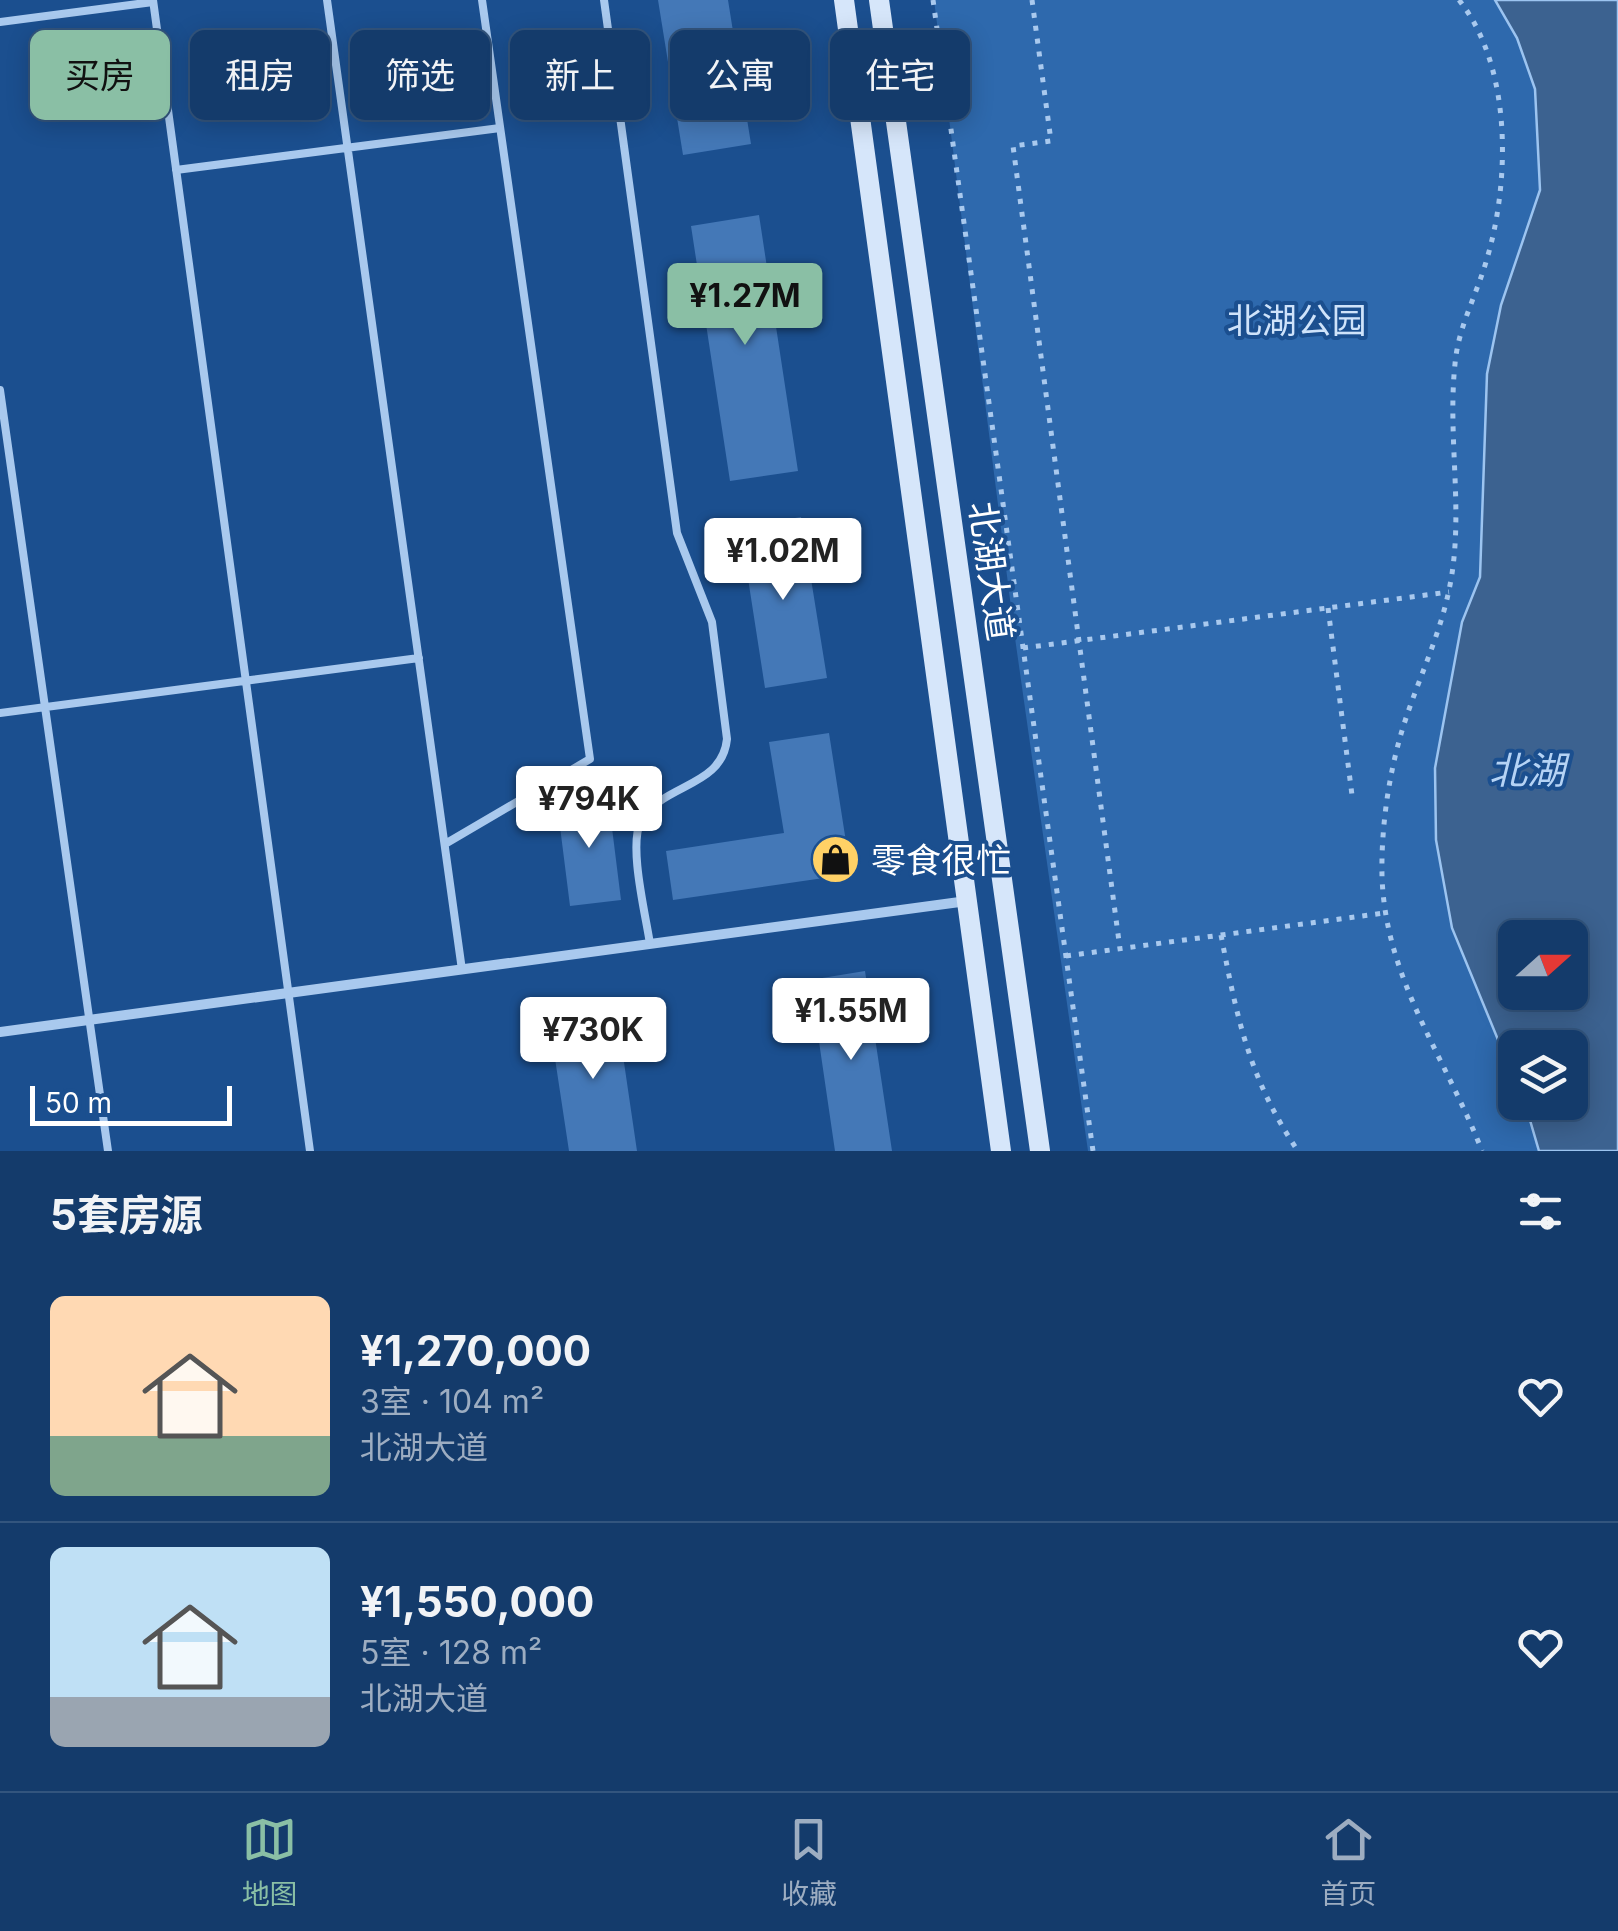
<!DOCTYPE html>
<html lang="zh">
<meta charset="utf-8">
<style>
:root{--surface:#143b6b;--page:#1d4271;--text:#f1f3f6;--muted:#9dadc1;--line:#33557e;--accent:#8abfa5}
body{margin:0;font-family:Inter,"Noto Sans SC",sans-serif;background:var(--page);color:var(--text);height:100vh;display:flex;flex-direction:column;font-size:38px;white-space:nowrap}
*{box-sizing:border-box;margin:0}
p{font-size:32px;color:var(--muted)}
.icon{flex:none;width:55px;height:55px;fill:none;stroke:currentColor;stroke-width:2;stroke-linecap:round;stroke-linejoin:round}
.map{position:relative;height:1151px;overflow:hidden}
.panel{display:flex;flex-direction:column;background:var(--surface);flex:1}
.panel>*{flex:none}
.hud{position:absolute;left:30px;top:30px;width:1000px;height:90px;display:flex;gap:20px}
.needle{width:65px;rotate:69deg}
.fabs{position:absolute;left:1498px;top:920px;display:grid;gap:20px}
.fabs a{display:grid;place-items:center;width:90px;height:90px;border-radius:15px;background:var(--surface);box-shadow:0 5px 25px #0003,0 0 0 2px var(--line);font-size:50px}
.scale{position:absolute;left:30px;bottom:25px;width:202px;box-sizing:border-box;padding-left:10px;border:5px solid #fff;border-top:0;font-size:28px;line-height:35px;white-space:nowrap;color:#fff;-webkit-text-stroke:8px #1b4f8f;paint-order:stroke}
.price{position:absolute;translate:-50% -85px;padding:0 22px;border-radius:10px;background:#fff;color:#222;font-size:32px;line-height:65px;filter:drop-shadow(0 2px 5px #0008)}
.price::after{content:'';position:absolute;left:50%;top:60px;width:30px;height:22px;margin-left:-15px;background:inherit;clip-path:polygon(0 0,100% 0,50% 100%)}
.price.on{background:var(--accent);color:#111}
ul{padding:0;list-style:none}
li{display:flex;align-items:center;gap:30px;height:250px;padding:0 50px}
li+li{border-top:2px solid var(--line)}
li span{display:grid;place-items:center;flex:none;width:280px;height:200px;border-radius:15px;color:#555}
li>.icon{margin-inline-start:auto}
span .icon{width:120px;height:120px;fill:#fffc;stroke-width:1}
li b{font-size:42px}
h2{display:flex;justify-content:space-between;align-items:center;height:120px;padding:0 50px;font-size:42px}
.chip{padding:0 35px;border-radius:15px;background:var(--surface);box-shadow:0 5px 25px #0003,0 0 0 2px var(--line);font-size:35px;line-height:90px}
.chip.on{background:var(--accent);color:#111}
.menu{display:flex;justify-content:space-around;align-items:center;height:140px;border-top:2px solid var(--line);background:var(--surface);font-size:28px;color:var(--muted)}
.menu a{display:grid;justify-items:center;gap:5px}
.menu .on{color:var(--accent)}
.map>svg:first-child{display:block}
.green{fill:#2e69ad;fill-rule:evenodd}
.water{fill:#3c6290;stroke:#9cc4f0;stroke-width:2.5;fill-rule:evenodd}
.building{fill:#4478b7}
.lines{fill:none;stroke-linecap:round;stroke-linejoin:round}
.path{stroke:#a9c9ee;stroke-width:5;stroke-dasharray:5 8;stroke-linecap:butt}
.service{stroke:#a9c9ee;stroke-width:8}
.minor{stroke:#a9c9ee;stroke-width:10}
.secondary{stroke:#d6e6fa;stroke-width:20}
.labels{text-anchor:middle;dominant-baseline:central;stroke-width:8;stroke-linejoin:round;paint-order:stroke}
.park-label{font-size:35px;fill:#cfe3fa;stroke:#1b4f8f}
.street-label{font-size:35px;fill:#fff;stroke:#1b4f8f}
.poi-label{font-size:35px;fill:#fff;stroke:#1b4f8f;text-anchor:start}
.water-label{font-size:38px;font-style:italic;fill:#b5d3f5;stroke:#1b4f8f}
</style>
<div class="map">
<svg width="1618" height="1151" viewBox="0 0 1618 1151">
<rect width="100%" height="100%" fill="#1b4f8f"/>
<path class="green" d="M934,0H1618V1151H1088L1014,631ZM1515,938H1570V992H1515ZM1515,1048H1570V1102H1515Z"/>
<path class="water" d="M1495,0H1618V1151H1539L1525,1103L1570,1102V1048H1515V1081L1452,928L1436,840L1435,768L1462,622L1480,577L1487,374L1501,305L1540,190L1535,89L1517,38ZM1515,938H1570V992H1515Z"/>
<path class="building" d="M658,0H728L751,144L683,155Z
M759,215L798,471L730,481L691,226Z
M801,517L827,678L765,688L740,527Z
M829,733L851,874L673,900L666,851L784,833L769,742Z
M608,796L621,900L570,906L557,803Z
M865,971L892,1151H835L810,980Z
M616,1008L637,1151H569L549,1019Z"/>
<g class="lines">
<path class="path" d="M933,0L1093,1151
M1032,0L1051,141L1013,146L1120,949
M1459,0C1513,68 1510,184 1486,262C1476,296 1458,328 1455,364C1447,439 1465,516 1449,590C1439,639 1415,686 1401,734C1388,779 1381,830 1382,876C1385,979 1446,1058 1482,1151
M1328,608L1352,795
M1023,648L1449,592
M1221,935C1237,1018 1249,1079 1298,1151
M1066,956L1384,913"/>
<path class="service" d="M153,0L310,1151
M327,0L462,970
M604,0L677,533L712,622L727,739C722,788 663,783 641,821C628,845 646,916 650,944
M0,22L153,2
M176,170L500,128
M0,390L108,1151
M0,713L419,658
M445,844L590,759L482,0"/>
<path class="minor" d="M0,1032L967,901"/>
<path class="secondary" d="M844,0L1001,1151
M879,0L1040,1151"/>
</g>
<defs>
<symbol id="shop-disc" viewBox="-11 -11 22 22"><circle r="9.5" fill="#ffd166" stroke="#1b4f8f"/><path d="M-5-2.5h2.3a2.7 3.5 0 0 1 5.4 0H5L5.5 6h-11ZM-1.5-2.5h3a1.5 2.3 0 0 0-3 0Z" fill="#111"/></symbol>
</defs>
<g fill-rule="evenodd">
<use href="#shop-disc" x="808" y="832" width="55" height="55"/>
</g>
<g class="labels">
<g class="park-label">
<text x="1297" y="320">北湖公园</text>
</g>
<g class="street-label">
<text transform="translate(992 571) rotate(82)">北湖大道</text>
</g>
<g class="poi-label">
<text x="871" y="860">零食很忙</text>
</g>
<g class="water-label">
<text x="1527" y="770">北湖</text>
</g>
</g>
</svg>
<div class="fabs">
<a><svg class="needle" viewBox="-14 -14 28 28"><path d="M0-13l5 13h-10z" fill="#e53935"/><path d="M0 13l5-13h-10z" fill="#9dadc1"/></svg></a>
<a><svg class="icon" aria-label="layers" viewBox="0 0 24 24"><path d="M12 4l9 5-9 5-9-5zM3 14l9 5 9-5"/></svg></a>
</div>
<div class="scale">50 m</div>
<b class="price on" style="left:745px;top:348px">¥1.27M</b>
<b class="price" style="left:783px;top:603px">¥1.02M</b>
<b class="price" style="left:589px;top:851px">¥794K</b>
<b class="price" style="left:851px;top:1063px">¥1.55M</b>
<b class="price" style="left:593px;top:1082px">¥730K</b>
<div class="hud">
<a class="chip on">买房</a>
<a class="chip">租房</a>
<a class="chip">筛选</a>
<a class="chip">新上</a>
<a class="chip">公寓</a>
<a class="chip">住宅</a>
</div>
</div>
<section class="panel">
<h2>5套房源<svg class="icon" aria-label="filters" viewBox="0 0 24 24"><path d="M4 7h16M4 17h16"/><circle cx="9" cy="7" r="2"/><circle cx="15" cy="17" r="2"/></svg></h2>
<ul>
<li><span style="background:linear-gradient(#ffd9b3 70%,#7fa58c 0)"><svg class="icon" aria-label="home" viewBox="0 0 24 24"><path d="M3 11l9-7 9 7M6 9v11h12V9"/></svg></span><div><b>¥1,270,000</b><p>3室 · 104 m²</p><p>北湖大道</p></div><svg class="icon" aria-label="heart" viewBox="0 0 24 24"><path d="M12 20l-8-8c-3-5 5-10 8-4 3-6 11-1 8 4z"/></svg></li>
<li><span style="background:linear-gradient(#bfe0f5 75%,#9aa5b1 0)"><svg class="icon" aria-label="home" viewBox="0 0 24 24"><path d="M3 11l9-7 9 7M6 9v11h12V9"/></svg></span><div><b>¥1,550,000</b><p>5室 · 128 m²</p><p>北湖大道</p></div><svg class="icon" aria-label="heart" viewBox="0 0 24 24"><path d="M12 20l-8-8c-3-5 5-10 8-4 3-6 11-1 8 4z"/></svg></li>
</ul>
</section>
<nav class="menu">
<a class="on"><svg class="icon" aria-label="map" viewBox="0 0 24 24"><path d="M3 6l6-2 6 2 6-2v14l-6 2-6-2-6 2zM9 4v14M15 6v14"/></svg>地图</a>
<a><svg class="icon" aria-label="saved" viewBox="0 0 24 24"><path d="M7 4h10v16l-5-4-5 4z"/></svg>收藏</a>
<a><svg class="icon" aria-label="home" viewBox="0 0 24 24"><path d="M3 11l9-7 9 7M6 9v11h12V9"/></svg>首页</a>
</nav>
